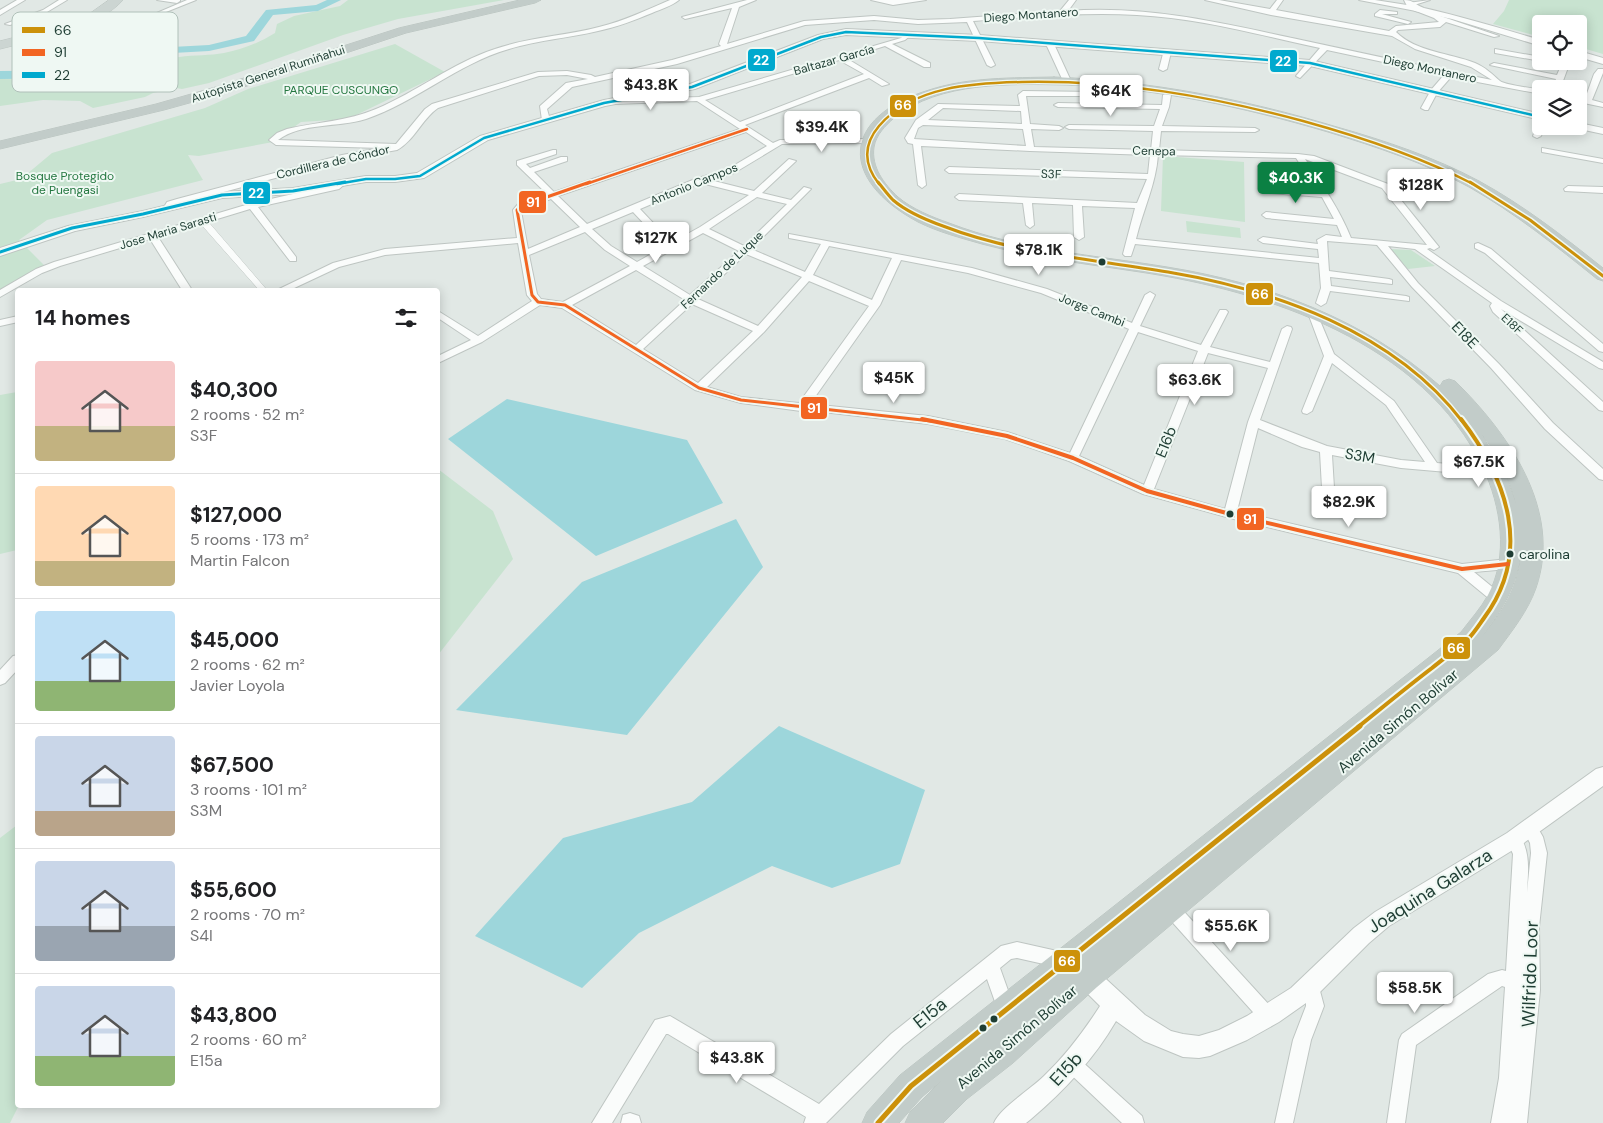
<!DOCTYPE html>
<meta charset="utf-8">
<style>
:root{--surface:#fff;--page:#f2f2f2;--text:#202124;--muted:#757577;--line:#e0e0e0;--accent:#0b8043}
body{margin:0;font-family:"DM Sans",sans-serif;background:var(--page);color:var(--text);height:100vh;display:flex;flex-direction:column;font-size:19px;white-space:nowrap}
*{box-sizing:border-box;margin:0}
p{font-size:16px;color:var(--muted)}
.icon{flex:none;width:28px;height:28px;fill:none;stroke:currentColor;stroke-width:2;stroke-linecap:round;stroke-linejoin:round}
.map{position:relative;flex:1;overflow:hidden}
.details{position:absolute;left:15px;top:288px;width:425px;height:820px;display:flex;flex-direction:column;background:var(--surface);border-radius:5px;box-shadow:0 2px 12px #0003}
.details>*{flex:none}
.fabs{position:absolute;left:1532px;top:15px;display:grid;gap:10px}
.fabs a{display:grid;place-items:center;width:55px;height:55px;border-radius:5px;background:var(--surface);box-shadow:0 2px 12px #0003;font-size:25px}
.price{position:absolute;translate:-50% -42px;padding:0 11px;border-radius:5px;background:#fff;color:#222;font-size:16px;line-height:32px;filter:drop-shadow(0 1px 2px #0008)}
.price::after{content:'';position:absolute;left:50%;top:30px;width:15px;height:11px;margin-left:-8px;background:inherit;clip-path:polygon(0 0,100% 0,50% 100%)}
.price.selected{background:var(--accent);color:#fff}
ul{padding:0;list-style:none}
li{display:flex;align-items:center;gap:15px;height:125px;padding:0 20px}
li+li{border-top:1px solid var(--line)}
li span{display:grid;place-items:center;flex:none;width:140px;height:100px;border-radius:5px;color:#555}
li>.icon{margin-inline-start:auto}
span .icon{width:60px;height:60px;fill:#fffc;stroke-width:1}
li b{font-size:21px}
h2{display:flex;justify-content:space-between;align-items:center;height:60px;padding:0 20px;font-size:21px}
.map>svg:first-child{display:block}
.green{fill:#c8e3d0}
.water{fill:#9dd6db}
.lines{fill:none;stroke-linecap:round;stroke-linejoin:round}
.river{fill:#9dd6db;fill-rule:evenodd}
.pedestrian-casing{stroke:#bec5c2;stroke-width:1}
.minor-casing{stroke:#bec5c2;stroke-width:2}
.tertiary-casing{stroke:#bec5c2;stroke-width:2}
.primary-casing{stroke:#bbc5c1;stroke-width:1}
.trunk-casing{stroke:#bbc5c1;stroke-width:1}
.pedestrian{fill:#fafcfb;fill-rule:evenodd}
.minor{fill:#fafcfb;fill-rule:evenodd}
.tertiary{fill:#fafcfb;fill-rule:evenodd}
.primary{fill:#ccd5d2;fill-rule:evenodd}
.trunk{fill:#c2ccc9;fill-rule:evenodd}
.bus-1-far3-casing{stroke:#eff8f3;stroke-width:5}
.bus-1-far2-casing{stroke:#eff8f3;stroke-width:6}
.bus-1-far1-casing{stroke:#eff8f3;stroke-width:8}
.bus-1-casing{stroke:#eff8f3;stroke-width:9}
.bus-2-far2-casing{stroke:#eff8f3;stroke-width:5}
.bus-2-far1-casing{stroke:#eff8f3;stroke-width:6}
.bus-2-casing{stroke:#eff8f3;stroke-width:8}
.bus-3-far1-casing{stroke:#eff8f3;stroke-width:5}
.bus-3-casing{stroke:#eff8f3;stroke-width:6}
.bus-1-far3{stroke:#cc910a;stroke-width:2.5}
.bus-1-far2{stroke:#cc910a;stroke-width:3}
.bus-1-far1{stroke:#cc910a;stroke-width:4}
.bus-1{stroke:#cc910a;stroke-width:5}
.bus-2-far2{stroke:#f26522;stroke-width:2.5}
.bus-2-far1{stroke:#f26522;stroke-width:3}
.bus-2{stroke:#f26522;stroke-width:4}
.bus-3-far1{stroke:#00a9ce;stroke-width:2.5}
.bus-3{stroke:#00a9ce;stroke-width:3}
.bus-dot{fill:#1e3d33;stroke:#eff8f3;stroke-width:2}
.labels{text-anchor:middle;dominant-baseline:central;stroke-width:4;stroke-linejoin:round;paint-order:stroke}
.far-street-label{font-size:12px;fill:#1e3d33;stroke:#eff8f3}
.far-park-label{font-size:12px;fill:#247740;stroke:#eff8f3}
.bus-label{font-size:14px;fill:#1e3d33;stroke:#eff8f3;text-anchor:start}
.street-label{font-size:15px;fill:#1e3d33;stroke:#eff8f3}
.near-street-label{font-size:18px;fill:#1e3d33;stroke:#eff8f3}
.key{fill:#eff8f3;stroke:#b0c0b9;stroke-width:1}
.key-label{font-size:14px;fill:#1e3d33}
.line-badge{stroke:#eff8f3;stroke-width:2}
.badge-label{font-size:14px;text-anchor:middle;font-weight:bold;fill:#fff}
</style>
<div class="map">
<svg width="1603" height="1123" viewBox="0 0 1603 1123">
<rect width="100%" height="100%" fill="#e1e8e5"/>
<path class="green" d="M348,0H504L398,19L343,35L209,83L182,89L176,88L153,93L145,97L93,108L80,101L43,100L0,106V79L86,80L122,74L139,75C160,51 197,58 224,53C243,49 259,43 275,33L277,24L294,16L340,6Z
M1509,0H1603V54L1579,47V24H1541V37L1493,24L1504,11Z
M395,44L445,72L348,119L301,122L273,142L199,156L188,155L203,180L47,220L19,240L44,265L0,293V184L21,179L52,153L205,108L248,89Z
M1163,156L1244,162L1245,222L1161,211Z
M1186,221L1240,228L1241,238L1187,232Z
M1390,249L1411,250L1435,266L1408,269Z
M17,392V550L0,554V395Z
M438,469L493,511L513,559L438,655Z
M17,825L18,1105H19L10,1123H0V838Z"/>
<path class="water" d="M507,399L687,440L723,503L596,556L448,439Z
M736,519L763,567L627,735L456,710L582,582Z
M779,726L925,790L900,864L832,888L772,866L639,933L582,988L475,936L563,838L692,802Z"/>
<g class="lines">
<path class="river" d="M327,0H341L318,11L273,15L254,41L209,51L173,53L105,78L0,79V71L104,70L172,47L209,45L246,36L266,10L316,5Z"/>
<defs>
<path id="pedestrian" d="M199,218H205L267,290H259L199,222Z"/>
<path id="minor" d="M17,0H25L0,15V10Z
M59,0H67L47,12L10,25L5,24L43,10Z
M157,0H180V1L177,3Z
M187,0H196L126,28L101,34H67L44,39L41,37L67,30H101L144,18L97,15L95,14V12L152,15Z
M670,0H679C672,6 661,9 652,13C635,20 617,27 598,31C569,38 538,40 509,49C457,64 416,102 366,119C338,128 302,122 278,140L396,144L425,109L432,104L538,72L567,71L591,75L595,77L672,60L721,46L719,44L732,8L685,19L682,17L747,0H756L739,7L727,44L804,21L874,16L918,20L950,19L1060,11L1069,0H1076L1068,11C1143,5 1219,22 1292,38C1358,52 1425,67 1492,80L1471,67L1415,49L1392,36L1271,15L1205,0H1219L1270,9L1277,0H1283L1276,10L1389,31L1396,26L1439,22L1434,18L1416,11L1359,0H1375L1407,5L1408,3L1430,0L1411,6L1499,36L1494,37L1446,22L1440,27L1398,30L1396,32C1416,52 1450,53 1475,63C1485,67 1492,74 1500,81C1505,85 1532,88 1541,90V94L1451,77L1437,93L1428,110H1425L1421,108L1431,90L1444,75L1327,50L1300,78L1296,76L1320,48C1260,35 1198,18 1137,15C1082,12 1028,17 973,21L995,65L991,67L987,65L967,22L918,24L874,20L805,25L677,64L572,87L547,109L550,120L546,122L542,120L540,106L566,83L588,79L567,75L539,76L438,108C422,119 414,141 397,150L346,159L183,203L168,210L164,207L167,202L177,199L342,155L381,148L276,145L269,140L277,133L287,129C317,122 348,121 376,109C417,92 452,63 495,49C529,37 565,36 599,27C624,21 647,10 670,0Z
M871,0H926L893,5Z
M1380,10L1397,12V14H1382L1411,22L1408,24L1375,16V14Z
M907,33L912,34L905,40L892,44L930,63V67H924L885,46L846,58L889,84L882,86L869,78L745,125L773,143L780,140L867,139L871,141L867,143L782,144L734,173L710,180L754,191L789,159L796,161L762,193L791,200L804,187L811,189L751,249L805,272L821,244L789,238V234L972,268L1047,289L1132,323L1145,295L1150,292L1155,295L1140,326L1201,345L1220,310H1226L1228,312L1210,347L1270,362L1282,329L1287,326L1291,327L1292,329L1260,420L1327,446L1401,460L1425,462L1386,405L1332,363L1312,411L1307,414L1303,413L1302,411L1324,356L1308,313L1313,310L1316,311L1334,354L1394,401L1437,463L1470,466L1491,461L1497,465L1495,468L1470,474L1401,468L1332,455L1334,488L1328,492L1322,488L1320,452L1302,447L1258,428L1237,511L1462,564L1508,559L1512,561L1514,564L1512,567L1508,569L1474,572L1502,595L1503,598L1502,601H1492L1458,573L1230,518L1143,494L1069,461L1005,439L928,424L805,410L801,411L741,403L695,390L562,308L540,305L482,342L438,363V356L471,340L438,318V311L478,336L532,301L527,295L518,243L385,255L339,267L290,290H277L333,263L385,249L517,238L513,210L518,204L547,194L517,165V161L553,150H556V154L526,164L530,168L561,157H567V161L534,172L554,192L740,129L697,101L614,104L610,102L611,100L699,97L901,38ZM839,60L864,74L740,122L705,100ZM746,132L767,146L728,169L695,179L587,224L558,196ZM701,183L749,195L700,227L637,262L611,246L592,229L633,212L650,230H656V226L640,209ZM757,197L787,204L744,246L709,229ZM551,199L580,227L528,249L521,211L524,208ZM585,232L605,250L630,266L563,302L541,299L537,294L529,255ZM703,233L739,251L690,295L643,266ZM829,246L892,258L872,300L813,275ZM746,254L802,277L758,326L698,299ZM901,260L968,273L1041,293L1129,329L1070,453L1007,432L928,416L810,404L880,305ZM636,270L685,300L636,345L572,305ZM809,281L869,306L799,403L741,397L707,387L764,332ZM692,304L753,331L698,383L643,349ZM1138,332L1198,351L1144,485L1079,456ZM1208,353L1268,368L1248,422L1225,509L1154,489Z
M1048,43L1054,44L1071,81L1070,83L1063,81L1046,44Z
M1495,49L1541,57V61L1495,53Z
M1164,50L1171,52L1167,69L1163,71L1159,69Z
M1563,61L1570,62L1560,89H1552L1556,79L1490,65L1494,63L1557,75Z
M1598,69H1603V73L1592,100L1603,103V107L1579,102V98L1585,99L1594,74Z
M1093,85H1099L1101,96H1026L1030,124L1059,126L1063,128L1059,130L1031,129L1034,147L1151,150L1153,131L1069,129L1065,127L1069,125L1154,126L1160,109L1058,107L1054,105L1058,103L1162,105L1163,95L1167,93L1171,95L1169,107L1162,126L1255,128L1259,130L1255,132L1161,131L1159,150L1298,154L1314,156L1388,184L1439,247L1434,250L1430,248L1427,249L1501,301L1603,362V369L1599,368L1501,309L1603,402V411L1599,410L1493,312L1490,306L1492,303L1415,249L1388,246L1418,283L1499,364L1553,423L1603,469V480L1599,479L1545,429L1491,368L1412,287L1377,245L1327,241L1329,271L1389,279L1392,280V284L1330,277L1331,286L1406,296L1409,297V301L1330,291L1326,303L1321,306L1316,303L1321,288L1319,263L1135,244L1131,256H1125L1123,254L1135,208L1082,206L1084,237L1079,240L1074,237L1073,205L1032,203L1034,225L1030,228L1026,225L1023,203L959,200L955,197L959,194L1137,203L1147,179L949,173L945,170L949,167L1148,174L1150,155L1030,151L921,146L926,185L922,188L918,185L913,144L908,143L905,138L916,120L938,104L1020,106L1018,95L1023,91L1094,92ZM943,108L1021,111L1022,124L928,120ZM923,125L1023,129L1026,146L914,139L918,128ZM1158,155L1296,158L1302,167L1262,164L1258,166L1262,168L1305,172L1318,192L1269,187L1265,190L1269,193L1322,197L1334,219L1266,212L1262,215L1266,218L1337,225L1342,237L1326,235L1317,240L1318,244L1263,237L1258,240L1263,243L1318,249L1319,258L1136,239C1143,210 1156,184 1158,155ZM1305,159L1382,188L1427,245L1351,238C1340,210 1323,186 1305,159Z
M1538,124L1545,126L1541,136L1537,138L1533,136Z
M1542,148L1603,159V163L1542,152Z
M342,180L346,183L339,189L258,207L296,257V261H290L250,209L158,237L192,290H182L150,239L60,266L42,273L0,297V290L36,269L54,262L249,204L333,185Z
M1568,186L1603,187V193L1565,191L1564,189Z
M1478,243L1491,249L1603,344V352L1599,351L1485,253L1475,248V244Z
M18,316V322L0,326V320Z
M18,655V669L5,683L0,685V670L13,656Z
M1530,821L1535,823L1543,837L1547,853L1539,927L1540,990L1527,1123H1491L1499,1078L1505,987L1502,986L1416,1045L1405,1123H1387L1399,1040L1402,1034L1488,974L1502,970L1506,971L1513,854L1506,839L1509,834L1514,832L1519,834C1531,853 1528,871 1527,892L1531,853L1530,843L1522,828L1525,823Z
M1171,901L1177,904L1273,1009L1276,1015L1273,1021L1267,1024L1261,1021L1165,914L1163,909L1165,904Z
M1017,942L1066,953L1072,955L1074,961L1072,967L1066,969L1017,958L1011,959L1000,968L1015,1010L1012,1016L1006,1019L1000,1016L987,979L903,1046L826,1123H804L806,1117L668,1034H666L612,1123H592L655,1020L670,1016L819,1104L891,1034L1001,946Z
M1307,981L1313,983L1320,991L1324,1006L1311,1040L1293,1123H1275L1293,1040L1306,1006V1001L1298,989L1301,983Z
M1072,1055L1078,1058L1142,1116L1144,1123H1122L1066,1070L1063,1064L1066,1058Z
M630,1113L639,1116L641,1123H621L623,1115Z"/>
<path id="tertiary" d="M1404,0C1414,0 1415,5 1424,8C1464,17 1502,29 1541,40V46L1452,19L1415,11L1407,6Z
M846,29L979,35L1310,60L1541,114V120L1310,66L979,41L846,35L823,39L695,89L605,106L488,140L424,178L395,182H366L293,194L222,198L143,217L75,231L0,256V248L68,226L143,211L222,192L293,188L366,176H395L417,173L480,136L604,100L690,84L818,35Z
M1579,51L1603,58V64L1579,57Z
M1579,123L1603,128V134L1575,128L1574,126H1579Z
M1603,767V786L1521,845L1389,926L1369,943L1316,996L1279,1022L1247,1040L1210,1056L1199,1058L1183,1057L1144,1041L1116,1021C1094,1059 1064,1091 1031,1119L1026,1123H994C1000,1108 1031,1089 1044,1076C1066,1055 1084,1031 1100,1006L1079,985L1076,977L1079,969L1087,966L1095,969L1145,1015L1171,1031L1183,1034L1199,1036L1219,1030L1247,1016L1291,988L1354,928L1375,912L1507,833L1596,769Z"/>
<path id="primary" d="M109,0H123C99,28 35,40 0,49V41L64,25L86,16Z"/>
<path id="trunk" d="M520,0H541L535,3L406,33L229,92L164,110L0,149V141L156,104L219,86L399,28Z
M1054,77C1151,81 1244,99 1337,127C1386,141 1434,157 1479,181C1523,205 1563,236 1603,268V281L1597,279C1556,246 1515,213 1469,187C1425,163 1377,147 1328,132C1243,107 1156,88 1067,85C1011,84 940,81 894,118C885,126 876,135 874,147C871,167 884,184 898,197C912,209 932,217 949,223C1019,250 1094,255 1167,267C1267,283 1364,319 1440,386L1443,381L1449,379L1455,381C1508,433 1563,510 1536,588C1528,611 1512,631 1498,650L1097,987L1013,1063L967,1099L943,1123H905L910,1112L941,1081L922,1097L899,1123H862L867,1112L900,1075L1461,632C1470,620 1481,608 1488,595C1509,556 1501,506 1483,468C1424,343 1267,291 1140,272C1087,264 1034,258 982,244C961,238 938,232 918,222C838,179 841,117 929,90C969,77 1012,78 1054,77ZM1481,433C1497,454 1510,478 1516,504L1506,476ZM1521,550C1520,585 1503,612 1481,638C1502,611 1518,585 1521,550Z"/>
</defs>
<use href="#pedestrian" class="pedestrian-casing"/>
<use href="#minor" class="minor-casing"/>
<use href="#tertiary" class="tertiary-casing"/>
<use href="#primary" class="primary-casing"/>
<use href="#trunk" class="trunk-casing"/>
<use href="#pedestrian" class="pedestrian"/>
<use href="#minor" class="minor"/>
<use href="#tertiary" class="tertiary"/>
<use href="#primary" class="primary"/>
<use href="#trunk" class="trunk"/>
<defs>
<path id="bus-1-far3" d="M879,184C864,165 863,145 879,126C913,86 973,83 1022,82C1118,80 1210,96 1303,121C1361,137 1419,156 1473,184"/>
<path id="bus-1-far2" d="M878,182C883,188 888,195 893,200C907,212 926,220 943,226C1015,254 1093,259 1168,272C1275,290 1394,332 1462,421
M1470,182L1530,220L1603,276"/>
<path id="bus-1-far1" d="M1358,727C1383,707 1407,687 1432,668C1444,658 1457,649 1468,639C1474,633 1479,625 1484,618C1533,552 1507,479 1461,419"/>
<path id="bus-1" d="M878,1123L911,1086L1360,726"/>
<path id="bus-2-far2" d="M586,184L747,129"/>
<path id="bus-2-far1" d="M590,182L521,206L517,210L532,295L538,302L565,305L699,388L741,400L931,421"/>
<path id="bus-2" d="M922,419L1007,436L1073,458L1147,491L1230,514L1462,569L1508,564"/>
<path id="bus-3-far1" d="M337,184L366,179H395L420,176L484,138L604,103L692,87L821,37L846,32L979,38L1310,63L1541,117"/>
<path id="bus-3" d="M0,252L72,228L143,214L222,195L293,191L345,182"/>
</defs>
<use href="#bus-1-far3" class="bus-1-far3-casing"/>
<use href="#bus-1-far2" class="bus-1-far2-casing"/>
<use href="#bus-1-far1" class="bus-1-far1-casing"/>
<use href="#bus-1" class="bus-1-casing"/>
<use href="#bus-2-far2" class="bus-2-far2-casing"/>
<use href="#bus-2-far1" class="bus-2-far1-casing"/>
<use href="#bus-2" class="bus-2-casing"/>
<use href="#bus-3-far1" class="bus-3-far1-casing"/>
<use href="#bus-3" class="bus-3-casing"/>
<use href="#bus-1-far3" class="bus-1-far3"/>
<use href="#bus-1-far2" class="bus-1-far2"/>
<use href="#bus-1-far1" class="bus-1-far1"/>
<use href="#bus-1" class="bus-1"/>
<use href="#bus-2-far2" class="bus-2-far2"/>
<use href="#bus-2-far1" class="bus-2-far1"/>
<use href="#bus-2" class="bus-2"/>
<use href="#bus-3-far1" class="bus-3-far1"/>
<use href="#bus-3" class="bus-3"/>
</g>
<g class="bus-dot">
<circle cx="1102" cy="262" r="4.5"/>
<circle cx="1230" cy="514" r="4.5"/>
<circle cx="1510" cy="554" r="4.5"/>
<circle cx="994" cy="1019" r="4.5"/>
<circle cx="983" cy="1028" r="4.5"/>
</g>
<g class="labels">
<g class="far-street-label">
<text transform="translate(1031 15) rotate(-4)">Diego Montanero</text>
<text transform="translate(834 60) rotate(-16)">Baltazar García</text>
<text transform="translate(1430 69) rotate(12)">Diego Montanero</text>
<text transform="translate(268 74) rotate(-18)">Autopista General Rumiñahui</text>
<text transform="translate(1154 151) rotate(1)">Cenepa</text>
<text transform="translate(333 162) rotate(-13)">Cordillera de Cóndor</text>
<text transform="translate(1051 174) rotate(2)">S3F</text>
<text transform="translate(694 184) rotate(-22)">Antonio Campos</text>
<text transform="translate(168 231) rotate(-17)">Jose Maria Sarasti</text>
<text transform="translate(722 270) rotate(-43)">Fernando de Luque</text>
<text transform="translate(1092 310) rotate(22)">Jorge Cambi</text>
<text transform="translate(1512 324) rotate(43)">E18F</text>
</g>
<g class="far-park-label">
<text x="341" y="90">PARQUE CUSCUNGO</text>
<text x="65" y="176">Bosque Protegido<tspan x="65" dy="14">de Puengasi</tspan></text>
</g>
<g class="bus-label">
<text x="1519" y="554">carolina</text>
</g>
<g class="street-label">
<text transform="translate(1465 335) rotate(46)">E18E</text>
<text transform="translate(1166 442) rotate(-68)">E16b</text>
<text transform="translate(1360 456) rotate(10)">S3M</text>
<text transform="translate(1398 721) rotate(-40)">Avenida Simón Bolívar</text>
<text transform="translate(1017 1037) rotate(-40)">Avenida Simón Bolívar</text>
</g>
<g class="near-street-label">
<text transform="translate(1430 891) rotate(-32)">Joaquina Galarza</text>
<text transform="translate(1530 974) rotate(-88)">Wilfrido Loor</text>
<text transform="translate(930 1013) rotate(-39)">E15a</text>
<text transform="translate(1066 1069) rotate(-47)">E15b</text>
</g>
</g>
<rect x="12" y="12" width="166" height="80" rx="8" class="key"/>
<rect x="22" y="27" width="23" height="6" fill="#cc910a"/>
<rect x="22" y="49" width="23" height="7" fill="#f26522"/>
<rect x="22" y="72" width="23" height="6" fill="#00a9ce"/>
<g class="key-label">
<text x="54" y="35">66</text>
<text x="54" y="57">91</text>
<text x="54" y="80">22</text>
</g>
<g class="line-badge">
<rect x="747" y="48" width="29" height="24" rx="5" fill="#00a9ce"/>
<rect x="1269" y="49" width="29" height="24" rx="5" fill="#00a9ce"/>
<rect x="889" y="94" width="28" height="24" rx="5" fill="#cc910a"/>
<rect x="242" y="181" width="29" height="24" rx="5" fill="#00a9ce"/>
<rect x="518" y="190" width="29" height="24" rx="5" fill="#f26522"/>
<rect x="1245" y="282" width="29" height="24" rx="5" fill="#cc910a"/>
<rect x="800" y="396" width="28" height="24" rx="5" fill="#f26522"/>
<rect x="1236" y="507" width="29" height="24" rx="5" fill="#f26522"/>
<rect x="1442" y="636" width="29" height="24" rx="5" fill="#cc910a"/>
<rect x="1053" y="949" width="28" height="24" rx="5" fill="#cc910a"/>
</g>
<g class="badge-label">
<text x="761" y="65">22</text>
<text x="1283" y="66">22</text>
<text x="903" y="110">66</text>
<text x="256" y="198">22</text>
<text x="533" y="207">91</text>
<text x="1260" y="299">66</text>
<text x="814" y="413">91</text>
<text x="1250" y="524">91</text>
<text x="1456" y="653">66</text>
<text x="1067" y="966">66</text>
</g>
</svg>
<div class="fabs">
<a><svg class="icon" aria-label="locate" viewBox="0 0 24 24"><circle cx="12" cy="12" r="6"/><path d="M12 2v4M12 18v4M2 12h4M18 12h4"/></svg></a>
<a><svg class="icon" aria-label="layers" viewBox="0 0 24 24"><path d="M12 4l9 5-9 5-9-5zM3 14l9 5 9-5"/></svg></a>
</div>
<b class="price" style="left:651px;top:111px">$43.8K</b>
<b class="price" style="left:1111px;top:117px">$64K</b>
<b class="price" style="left:822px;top:153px">$39.4K</b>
<b class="price selected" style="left:1296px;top:204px">$40.3K</b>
<b class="price" style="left:1421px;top:211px">$128K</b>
<b class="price" style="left:656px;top:264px">$127K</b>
<b class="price" style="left:1039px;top:276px">$78.1K</b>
<b class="price" style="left:894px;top:404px">$45K</b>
<b class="price" style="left:1195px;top:406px">$63.6K</b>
<b class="price" style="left:1479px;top:488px">$67.5K</b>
<b class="price" style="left:1349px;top:528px">$82.9K</b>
<b class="price" style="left:1231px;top:952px">$55.6K</b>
<b class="price" style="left:1415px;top:1014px">$58.5K</b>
<b class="price" style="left:737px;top:1084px">$43.8K</b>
<section class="details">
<h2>14 homes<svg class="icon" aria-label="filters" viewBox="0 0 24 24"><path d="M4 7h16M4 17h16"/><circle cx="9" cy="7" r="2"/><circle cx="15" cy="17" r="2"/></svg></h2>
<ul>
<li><span style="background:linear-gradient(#f6c9c9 65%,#c2b280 0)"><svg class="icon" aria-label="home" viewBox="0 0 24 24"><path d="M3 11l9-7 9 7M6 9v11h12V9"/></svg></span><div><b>$40,300</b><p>2 rooms · 52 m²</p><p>S3F</p></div></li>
<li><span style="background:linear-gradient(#ffd9b3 75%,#c2b280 0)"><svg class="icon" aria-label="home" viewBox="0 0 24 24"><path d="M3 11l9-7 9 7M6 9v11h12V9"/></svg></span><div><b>$127,000</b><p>5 rooms · 173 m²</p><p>Martin Falcon</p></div></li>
<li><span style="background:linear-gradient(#bfe0f5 70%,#8fb573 0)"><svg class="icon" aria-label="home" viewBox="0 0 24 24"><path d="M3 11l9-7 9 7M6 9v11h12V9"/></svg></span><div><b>$45,000</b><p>2 rooms · 62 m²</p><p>Javier Loyola</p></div></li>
<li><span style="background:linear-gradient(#c9d6e8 75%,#b9a48a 0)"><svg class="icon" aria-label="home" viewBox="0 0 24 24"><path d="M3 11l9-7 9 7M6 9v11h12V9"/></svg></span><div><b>$67,500</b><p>3 rooms · 101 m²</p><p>S3M</p></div></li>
<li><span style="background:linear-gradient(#c9d6e8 65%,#9aa5b1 0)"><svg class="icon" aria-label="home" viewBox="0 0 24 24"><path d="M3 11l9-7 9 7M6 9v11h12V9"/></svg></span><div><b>$55,600</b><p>2 rooms · 70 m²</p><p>S4I</p></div></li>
<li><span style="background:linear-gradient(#c9d6e8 70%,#8fb573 0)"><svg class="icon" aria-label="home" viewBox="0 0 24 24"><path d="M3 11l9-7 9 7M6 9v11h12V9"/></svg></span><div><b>$43,800</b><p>2 rooms · 60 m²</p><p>E15a</p></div></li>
</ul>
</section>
</div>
